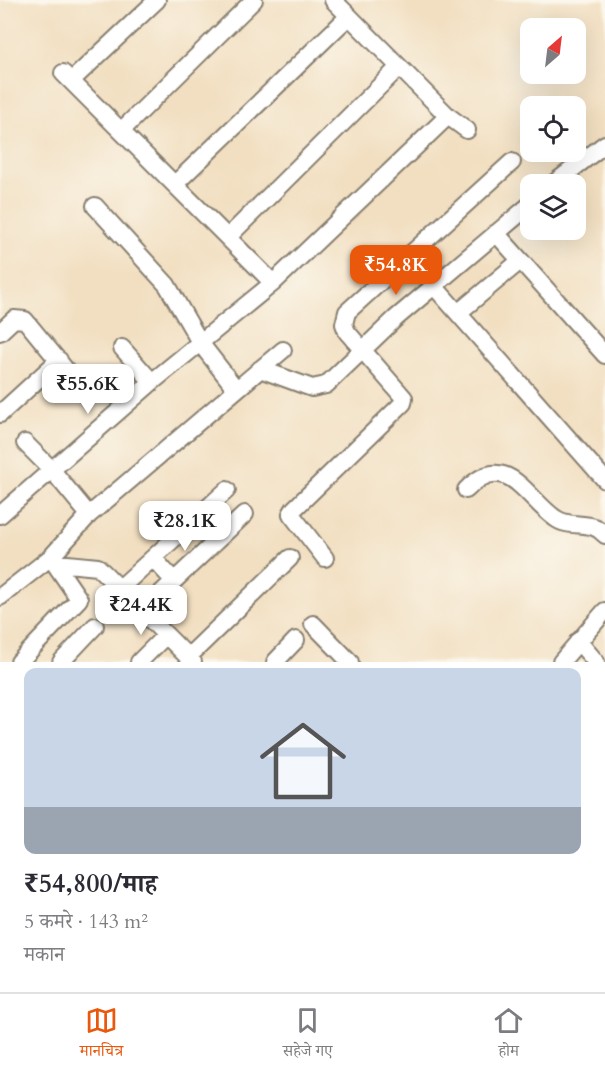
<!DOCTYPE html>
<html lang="hi">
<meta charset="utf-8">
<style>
:root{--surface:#fff;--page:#f7f7f7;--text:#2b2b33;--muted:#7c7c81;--line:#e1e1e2;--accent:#ea580c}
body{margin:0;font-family:Cardo,"Noto Serif Devanagari",serif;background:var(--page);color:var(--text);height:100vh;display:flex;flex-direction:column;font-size:22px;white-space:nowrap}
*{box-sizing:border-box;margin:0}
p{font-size:20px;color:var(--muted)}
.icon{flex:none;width:33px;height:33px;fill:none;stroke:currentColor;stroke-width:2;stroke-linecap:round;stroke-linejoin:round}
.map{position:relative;height:662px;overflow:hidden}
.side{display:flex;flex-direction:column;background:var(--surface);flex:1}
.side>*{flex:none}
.needle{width:39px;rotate:28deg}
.tools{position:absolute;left:520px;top:18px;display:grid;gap:12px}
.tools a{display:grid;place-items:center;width:66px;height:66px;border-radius:12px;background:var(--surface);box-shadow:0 6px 24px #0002;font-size:30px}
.price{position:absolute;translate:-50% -51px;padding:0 14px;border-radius:12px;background:#fff;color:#222;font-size:20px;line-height:39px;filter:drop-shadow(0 2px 3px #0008)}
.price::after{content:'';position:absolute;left:50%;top:36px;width:18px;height:14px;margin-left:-9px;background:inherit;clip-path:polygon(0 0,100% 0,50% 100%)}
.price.active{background:var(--accent);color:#fff}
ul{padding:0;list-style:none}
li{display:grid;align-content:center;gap:12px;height:318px;padding:0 24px}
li+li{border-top:2px solid var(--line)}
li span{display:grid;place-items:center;height:186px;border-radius:12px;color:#555}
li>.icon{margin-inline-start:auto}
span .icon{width:108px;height:108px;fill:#fffc;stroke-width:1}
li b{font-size:26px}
.dock{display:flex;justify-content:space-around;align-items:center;height:84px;border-top:2px solid var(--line);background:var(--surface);font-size:16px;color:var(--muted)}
.dock a{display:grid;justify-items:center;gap:3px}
.dock .active{color:var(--accent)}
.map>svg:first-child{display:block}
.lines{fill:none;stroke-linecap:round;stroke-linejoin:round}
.minor-casing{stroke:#877e6e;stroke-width:20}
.minor{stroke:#fff;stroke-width:16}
</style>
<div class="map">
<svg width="605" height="662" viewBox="0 0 605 662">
<rect width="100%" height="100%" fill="#fbf7ec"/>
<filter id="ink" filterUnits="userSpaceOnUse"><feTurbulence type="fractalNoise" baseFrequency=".0167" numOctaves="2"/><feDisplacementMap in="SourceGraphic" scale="12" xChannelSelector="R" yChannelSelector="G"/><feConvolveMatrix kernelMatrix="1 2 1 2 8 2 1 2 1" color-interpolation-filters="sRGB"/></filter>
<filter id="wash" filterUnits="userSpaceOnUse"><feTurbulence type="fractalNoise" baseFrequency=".008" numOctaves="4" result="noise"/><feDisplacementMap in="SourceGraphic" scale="24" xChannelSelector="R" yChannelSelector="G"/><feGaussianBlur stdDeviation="1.35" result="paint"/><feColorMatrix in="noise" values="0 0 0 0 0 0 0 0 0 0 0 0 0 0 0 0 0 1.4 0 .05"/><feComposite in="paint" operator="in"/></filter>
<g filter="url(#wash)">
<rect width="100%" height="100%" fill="#f2dfc1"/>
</g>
<g filter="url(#ink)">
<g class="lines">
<defs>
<path id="minor" d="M333,0L448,116L467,130
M71,81L157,0
M121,131L254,0
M175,184L349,16
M553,184L605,144
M95,206L167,285L201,344L236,389
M496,233L605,355
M228,237L399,67
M273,283L448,116
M434,286L605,480
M458,313L520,261
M0,332L14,319L25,320L75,381
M122,348L152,382
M260,369L312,388L326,385L396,318L531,204
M0,414L59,360
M25,443L51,469L89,515
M466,490C506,448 526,498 555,518C571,530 591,518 605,535
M0,515L152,382L273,283L63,73
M153,558L174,581
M325,558L291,514L294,509L403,403L404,398L347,332L344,324L347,312L512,162
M57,563L98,567L193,662
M119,589L227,490
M0,597L51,557L89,515L283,350
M142,611L245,514
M313,624L350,662
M578,641L596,662
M188,657L290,558
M19,662L79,599L51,558
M61,662L95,626
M139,662L166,635
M275,662L296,640
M561,662L605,611"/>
</defs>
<use href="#minor" class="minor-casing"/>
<use href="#minor" class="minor"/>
</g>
</g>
</svg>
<div class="tools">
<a><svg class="needle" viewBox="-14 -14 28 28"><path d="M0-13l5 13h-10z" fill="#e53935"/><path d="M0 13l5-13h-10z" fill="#7c7c81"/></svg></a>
<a><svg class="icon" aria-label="locate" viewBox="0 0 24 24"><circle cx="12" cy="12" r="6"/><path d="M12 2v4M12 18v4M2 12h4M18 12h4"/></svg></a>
<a><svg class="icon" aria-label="layers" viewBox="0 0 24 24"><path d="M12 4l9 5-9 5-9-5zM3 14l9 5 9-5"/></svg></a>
</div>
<b class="price active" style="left:396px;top:296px">₹54.8K</b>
<b class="price" style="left:88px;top:415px">₹55.6K</b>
<b class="price" style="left:185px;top:552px">₹28.1K</b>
<b class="price" style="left:141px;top:636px">₹24.4K</b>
</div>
<section class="side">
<ul>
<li><span style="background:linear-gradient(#c9d6e8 75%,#9aa5b1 0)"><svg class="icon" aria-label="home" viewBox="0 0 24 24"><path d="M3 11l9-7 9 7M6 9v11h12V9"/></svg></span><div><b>₹54,800/माह</b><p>5 कमरे · 143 m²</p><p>मकान</p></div></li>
</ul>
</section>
<nav class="dock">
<a class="active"><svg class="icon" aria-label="map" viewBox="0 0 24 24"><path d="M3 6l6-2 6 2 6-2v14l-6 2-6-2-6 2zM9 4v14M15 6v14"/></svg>मानचित्र</a>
<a><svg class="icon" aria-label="saved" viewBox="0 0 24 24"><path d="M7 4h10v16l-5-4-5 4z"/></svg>सहेजे गए</a>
<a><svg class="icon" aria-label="home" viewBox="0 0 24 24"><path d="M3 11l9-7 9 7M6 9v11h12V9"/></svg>होम</a>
</nav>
